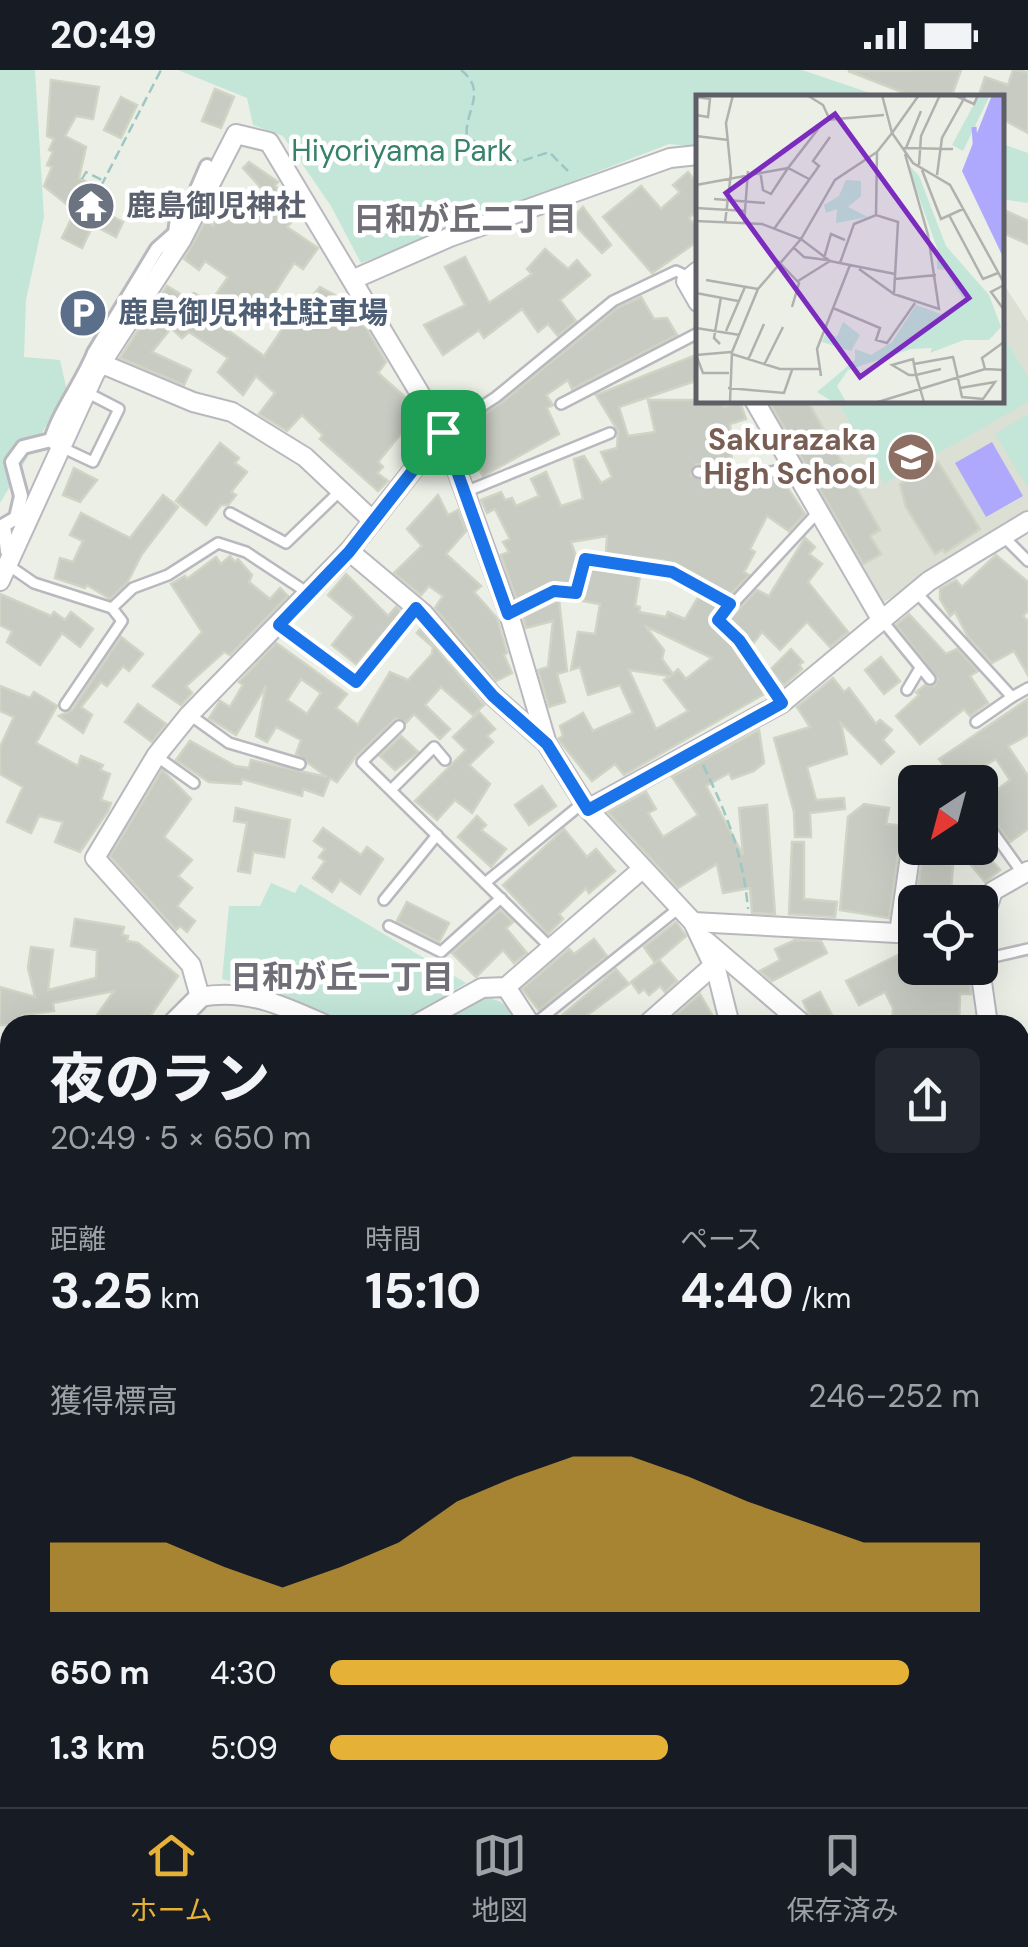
<!DOCTYPE html>
<html lang="ja">
<meta charset="utf-8">
<style>
body{margin:0;font-family:"DM Sans","Noto Sans JP",sans-serif;background:#242831;color:#f1f3f6;height:100vh;display:flex;flex-direction:column;font-size:38px;white-space:nowrap}
*{box-sizing:border-box;margin:0}
p{font-size:32px;color:#9ea1a6}
.icon{flex:none;width:55px;height:55px;fill:none;stroke:currentColor;stroke-width:2;stroke-linecap:round;stroke-linejoin:round}
.map{position:relative;flex:1;overflow:hidden}
.drawer{position:absolute;left:0px;top:945px;width:1030px;height:792px;display:flex;flex-direction:column;background:#171b24;border-radius:30px 30px 0 0;box-shadow:0 10px 40px #0002}
.drawer>*{flex:none}
.needle{width:65px;rotate:216deg}
.controls{position:absolute;left:898px;top:695px;display:grid;gap:20px}
.controls a{display:grid;place-items:center;width:100px;height:100px;border-radius:15px;background:#171b24;box-shadow:0 10px 40px #0002;font-size:50px}
.pin{position:absolute;display:grid;place-items:center;width:85px;height:85px;color:#fff;margin:-42px;border-radius:20px;box-shadow:0 5px 15px #0006}
.round{display:grid;place-items:center;flex:none;width:105px;height:105px;border-radius:15px;background:#242831}
.summary{display:flex;align-items:center;justify-content:space-between;height:170px;padding:0 50px}
h1{font-size:55px;font-weight:800;line-height:75px}
.metrics{display:grid;grid-template-columns:repeat(3,1fr);gap:15px;height:170px;padding:10px 50px}
.metrics div{display:grid;align-content:center}
.metrics b{font-size:50px;font-weight:800}
.metrics small{font-size:28px;font-weight:400}
.metrics p{font-size:28px}
.chart{height:280px;padding:20px 50px}
.chart p{display:flex;justify-content:space-between}
.chart svg{width:100%;height:180px;margin-top:10px;fill:#e5b137;opacity:.7}
ul{padding:0 50px;list-style:none;font-size:32px}
li{display:grid;grid-template-columns:160px 120px 1fr;align-items:center;height:75px}
li i{height:25px;border-radius:12px;background:#e5b137}
.status{display:flex;justify-content:space-between;align-items:center;height:70px;padding:0 50px;background:#171b24;direction:ltr}
.status svg{height:28px;fill:currentColor}
.tabs{display:flex;justify-content:space-around;align-items:center;height:140px;border-top:2px solid #363941;background:#171b24;font-size:28px;color:#9ea1a6}
.tabs a{display:grid;justify-items:center;gap:5px}
.tabs .current{color:#e5b137}
.map>svg:first-child{display:block}
.education{fill:#dbdfd4}
.green{fill:#c3e6d9}
.water{fill:#aea9fd}
.building{fill:#c8cbc2;stroke:#cfd4c4;stroke-width:2.5;fill-rule:evenodd}
.lines{fill:none;stroke-linecap:round;stroke-linejoin:round}
.service-casing{stroke:#bab8bf;stroke-width:14}
.pedestrian-casing{stroke:#bab8bf;stroke-width:18}
.minor-casing{stroke:#bab8bf;stroke-width:22}
.tertiary-casing{stroke:#bab8bf;stroke-width:25}
.path{stroke:#9dc7c3;stroke-width:2.5;stroke-dasharray:10 5;stroke-linecap:butt}
.service{stroke:#fff;stroke-width:9}
.pedestrian{stroke:#fff;stroke-width:12}
.minor{stroke:#fff;stroke-width:18}
.tertiary{stroke:#fff;stroke-width:20}
.route-casing{stroke:#fff;stroke-width:20}
.route{stroke:#1a73e8;stroke-width:12}
.labels{text-anchor:middle;stroke-width:9;stroke-linejoin:round;paint-order:stroke}
.park-label{font-size:30px;fill:#37836a;stroke:#fff}
.worship-label{font-size:30px;font-weight:bold;fill:#5b616d;stroke:#fff;text-anchor:start}
.service-label{font-size:30px;font-weight:bold;fill:#4e5e75;stroke:#fff;text-anchor:start}
.education-label{font-size:30px;font-weight:bold;fill:#785e54;stroke:#fff;text-anchor:end}
.neighbourhood-label{font-size:32px;font-weight:bold;fill:#706f78;stroke:#fff}
.inset-river{fill:none;stroke:#aea9fd;stroke-width:5}
.inset-road{fill:none;stroke:#b0b1af;stroke-width:2.5}
.view{fill:#7b2cbf;fill-opacity:0.15;stroke:#7b2cbf;stroke-width:5}
.inset-edge{fill:none;stroke:#5f5e66;stroke-width:5}
</style>
<div class="status"><b>20:49</b><svg viewBox="0 0 49 12"><path d="M0 12V9h3v3zM5 12V6h3v6zM10 12V3h3v9zM15 12V0h3v12zM26 1h20v11H26zM47 4h2v5h-2z"/></svg></div>
<div class="map">
<svg width="1028" height="1737" viewBox="0 0 1028 1737">
<rect width="100%" height="100%" fill="#ecefe6"/>
<!-- education -->
<g class="education">
<polygon points="1001,210 1028,252 1028,443 879,535 761,330 1000,330"/>
<polygon points="1028,1186 1028,1431 1020,1425 1020,1194"/>
</g>
<!-- green -->
<g class="green">
<polygon points="0,0 35,0 44,147 26,230 24,287 60,290 67,321 0,433"/>
<polygon points="178,0 802,0 882,27 698,28 698,77 669,74 361,193 331,136 283,66 253,55 247,28"/>
<polygon points="1000,73 1028,83 1028,133 1001,129"/>
<polygon points="1001,262 1028,307 1028,332 884,414 837,330 1000,330"/>
<polygon points="1028,344 1028,418 995,364"/>
<path d="M271 813 295 823 300 814 466 913C444 925 416 949 392 955 352 965 266 920 222 909L229 836H260Z"/>
<path d="M479 928C499 927 511 935 517 955H431Z"/>
</g>
<!-- water -->
<polygon class="water" points="992,372 1023,426 986,447 955,393"/>
<!-- building -->
<g class="building">
<polygon points="961,0 951,28 917,28 848,1"/>
<polygon points="1013,0 1028,2 1028,63 1000,48 1000,28 978,28 985,7 1008,15"/>
<polygon points="51,10 99,17 93,49 76,46 65,66 86,77 79,108 106,122 104,127 114,133 108,144 123,152 116,167 93,155 82,178 62,168 75,141 44,116 52,97 47,95 53,82 49,80 54,69 47,66"/>
<polygon points="215,19 234,27 221,58 202,51"/>
<polygon points="121,27 137,35 121,68 104,60"/>
<path d="M249 92 278 112 275 115 298 145 287 157 318 178 303 199 294 193 272 227 297 243 320 217 344 230 339 232 367 259 386 292 378 303 411 332 428 361 418 374 404 360 378 392 383 397 377 403 388 411 378 421 320 369 323 365 302 345 287 361 259 344 275 323 256 306 243 325 218 302 228 288 189 262 182 268 171 258 152 282 191 300 184 315 120 288 167 216 187 228 194 223 210 233 228 207 205 191 199 200 184 189 206 150 213 156 225 132 258 146 271 129 243 98ZM237 233 283 258 264 286 222 256Z"/>
<polygon points="688,102 698,114 698,140 689,148 698,158 698,171 652,203 603,147 641,116 661,139 680,122 673,115"/>
<polygon points="583,137 611,175 602,183 570,150"/>
<polygon points="1000,138 1028,151 1028,174 1000,162"/>
<polygon points="545,179 568,199 577,190 590,205 560,230 576,251 558,266 548,254 538,262 522,239 484,268 479,260 443,285 424,255 465,235 445,197 465,187 489,233 532,204 527,199"/>
<polygon points="641,227 654,249 667,248 677,265 572,319 568,310 546,325 553,335 547,338 559,364 483,406 471,386 466,389 456,363 501,333 617,238"/>
<polygon points="698,284 698,310 619,337 628,366 655,362 648,330 722,330 724,337 740,332 746,349 730,354 732,397 696,394 691,406 749,415 781,408 805,444 789,461 767,446 750,479 755,482 744,502 749,505 731,524 663,490 606,484 607,466 571,472 577,489 570,514 551,513 517,531 501,485 509,482 503,472 510,469 495,439 487,443 481,430 501,422 505,430 512,428 516,436 539,426 531,409 546,402 561,436 583,429 574,389 584,386 601,413 612,407 601,382 617,378 618,361 596,325"/>
<polygon points="768,330 807,330 880,460 870,466 881,484 863,494"/>
<polygon points="220,373 239,388 235,393 247,402 231,422 236,425 228,435 221,435 206,455 176,431"/>
<polygon points="938,392 980,459 945,483 943,479 935,484 906,437 900,414"/>
<polygon points="74,398 97,410 80,432 63,425"/>
<polygon points="163,425 178,437 142,484 127,513 110,529 87,515 85,518 55,508 60,488 73,492 83,471 70,465 81,443 130,468"/>
<polygon points="438,425 448,445 458,440 466,461 446,484 481,516 474,522 497,548 507,583 504,585 512,603 496,611 435,538 443,526 429,516 421,525 394,503 422,476 407,459"/>
<polygon points="805,468 815,477 809,484 822,494 808,512 848,562 830,577 807,552 780,580 762,562 752,575 729,550 757,520 769,526"/>
<polygon points="996,485 1028,512 1028,541 1023,546 1028,551 1028,605 1014,581 992,593 968,567 955,542 950,546 940,529 940,519 956,510 962,517"/>
<polygon points="230,486 235,492 238,489 252,505 249,512 270,529 280,518 288,526 230,585 224,582 186,616 192,623 181,635 153,616 202,562 171,514 185,506 187,509 216,487 221,494"/>
<path d="M591 498 640 506 635 536 640 537 639 542 666 547 668 542 685 549 699 526 719 537 711 553 733 575 766 623 624 705 615 694 592 711 558 669 563 666 560 656 583 643 593 661 633 643 620 615 588 625 580 597 571 600 578 562 595 564 600 534 583 531ZM645 556 660 563 712 588 686 609 678 599 673 604 662 589 664 580ZM629 600 670 606 664 610 688 641 656 659Z"/>
<polygon points="346,504 388,546 396,537 402,542 356,594 332,575 354,547 328,525"/>
<polygon points="0,524 51,546 54,542 65,550 71,542 93,559 80,577 62,563 40,595 7,572 12,561 0,555"/>
<polygon points="559,530 567,601 557,604 565,632 549,637 538,600 548,597 553,551 526,558 523,546"/>
<polygon points="909,544 946,584 957,579 978,601 970,606 988,633 970,646 964,639 920,674 896,646 919,625 916,622 925,615 934,616 938,609 896,555"/>
<path d="M420 559 484 635 473 645 441 617 425 635 450 659 440 669 414 644 406 653 396 648 356 686 337 712 330 708 323 726 303 719 302 726 242 709 241 714 209 712 176 690 190 671 235 696 249 698 251 690 327 707 296 684 301 670 276 657 267 672 256 666 266 616 236 665 209 648 220 631 230 637 243 615 239 612 276 573 347 624 336 638 358 655 390 602 408 610 432 584 433 577 417 563ZM301 609 321 623 307 644 287 630Z"/>
<polygon points="121,567 143,584 129,601 123,596 107,616 101,612 81,637 92,645 83,663 59,646 72,640"/>
<polygon points="791,579 803,592 799,595 802,599 784,615 770,600"/>
<polygon points="881,587 900,611 884,624 865,600"/>
<polygon points="833,608 844,622 849,618 876,654 880,650 892,660 883,670 894,682 881,694 841,653 847,684 807,697 816,730 844,728 845,739 810,743 811,767 795,767 794,742 774,668 810,657 797,637"/>
<polygon points="0,616 30,628 34,622 57,636 36,673 78,696 81,686 103,695 100,700 110,704 101,730 111,733 108,741 80,782 55,772 63,752 39,746 31,763 7,752 23,717 0,704 0,677 14,647 0,641"/>
<polygon points="1028,629 1028,665 1008,676 1028,706 1028,759 1010,772 980,733 1010,710 996,689 956,712 939,689"/>
<polygon points="138,634 166,654 152,672 125,652"/>
<polygon points="479,642 495,659 487,666 493,672 469,695 490,714 472,743 455,730 437,750 415,731 466,680 453,667"/>
<polygon points="759,660 764,693 754,701 732,709 729,703 706,716 743,785 739,738 767,735 775,844 752,843 750,818 723,823 717,794 678,818 608,742 646,722 656,739 648,743 663,767 698,745 672,707"/>
<polygon points="401,666 418,682 395,700 380,686"/>
<polygon points="162,700 191,729 164,767 192,790 178,806 192,818 177,836 195,851 187,862 180,856 176,860 110,786"/>
<polygon points="542,716 556,736 529,755 515,735"/>
<polygon points="864,734 889,738 886,754 908,756 900,770 889,848 840,840 848,747"/>
<polygon points="236,738 290,750 284,787 253,782 250,803 238,801 247,753 234,751"/>
<polygon points="477,746 486,755 481,760 506,779 491,797 458,767"/>
<polygon points="323,758 361,785 367,777 383,789 360,824 340,810 332,822 313,808 325,791 319,787 325,779 314,771"/>
<polygon points="564,759 587,787 596,779 615,801 589,823 586,818 559,844 563,849 548,864 503,815"/>
<polygon points="792,772 804,772 804,829 837,832 835,847 789,844"/>
<polygon points="957,778 981,778 1000,800 985,812"/>
<polygon points="922,791 953,795 950,832 916,832"/>
<polygon points="407,832 449,853 439,872 397,851"/>
<polygon points="500,840 513,852 506,858 527,883 514,893 503,880 476,907 452,883"/>
<polygon points="75,849 124,857 122,865 128,866 127,871 138,873 178,906 144,955 90,955 114,921 53,933 54,941 23,945 21,955 0,955 0,917 35,927 28,898 31,877 53,880 48,920 96,908 97,880 71,876"/>
<polygon points="676,852 686,866 655,893 644,877"/>
<polygon points="594,869 607,886 539,940 522,919 569,879 574,884"/>
<polygon points="795,870 821,871 827,883 772,911 760,901 780,890 775,879"/>
<polygon points="908,880 916,900 968,898 971,924 960,924 959,955 892,955 893,938 885,922 859,935 846,911"/>
<polygon points="659,890 677,911 665,922 660,916 649,925 644,919 639,923 631,912"/>
<polygon points="616,899 629,914 586,946 593,955 551,955"/>
<polygon points="820,922 837,955 816,955 808,942 803,931"/>
<polygon points="700,924 712,945 707,948 711,955 665,955"/>
</g>
<g class="lines">
<!-- service casing -->
<g class="service-casing">
<g id="service">
<polyline points="561,334 698,263"/>
<polyline points="444,361 496,327 613,231 676,201 689,207"/>
<polyline points="61,377 93,392 119,339 86,322"/>
<polyline points="698,402 749,407 793,397"/>
<polyline points="465,422 610,363"/>
<polyline points="230,443 286,473 340,421"/>
<polyline points="1003,466 1028,491"/>
<polyline points="8,495 34,513 112,538 133,518 168,505 218,473 246,482 308,523"/>
<polyline points="916,522 1012,627 1028,618"/>
<polyline points="509,544 554,521 576,523 585,489 672,502 730,533"/>
<polyline points="881,549 930,609"/>
<polyline points="279,555 356,612 416,538"/>
<polyline points="907,620 920,598"/>
<polyline points="782,632 739,570 718,550 818,442"/>
<polyline points="65,635 122,551 112,538"/>
<polyline points="190,645 229,673 300,694"/>
<polyline points="976,652 1012,627"/>
<polyline points="399,656 362,692 549,876"/>
<polyline points="156,686 194,713"/>
<polyline points="392,719 434,677 445,690"/>
<polyline points="980,744 1023,804"/>
<polyline points="485,813 584,732"/>
<polyline points="384,830 437,765"/>
<polyline points="389,856 441,882 501,828"/>
<polyline points="980,890 1028,879"/>
<polyline points="533,955 679,838"/>
<polyline points="1020,1186 1028,1178"/>
<polyline points="1020,1303 1028,1309"/>
<polyline points="408,1737 433,1728"/>
<polyline points="530,1737 530,1728"/>
</g>
</g>
<!-- pedestrian casing -->
<g class="pedestrian-casing">
<g id="pedestrian">
<polyline points="100,293 94,283 157,179 175,163 177,148 187,142 207,96"/>
<path d="M54 373 51 370C60 340 82 313 94 283"/>
<polyline points="25,457 16,448 21,426 12,392 23,377 51,370"/>
<polyline points="7,481 4,455 16,448"/>
</g>
</g>
<!-- minor casing -->
<g class="minor-casing">
<g id="minor">
<polyline points="698,201 686,211 698,232"/>
<polyline points="354,209 450,167 670,88 698,85"/>
<polyline points="100,293 193,332 232,342 305,387 373,451"/>
<polyline points="754,330 881,549"/>
<polyline points="349,481 424,544 493,626 543,670"/>
<polyline points="0,511 95,303 182,169 236,64 269,72 443,362 509,544 547,674 588,739 693,852 717,903 730,955"/>
<polyline points="588,739 782,633 929,511 1028,451"/>
<polyline points="693,852 915,864"/>
<polyline points="980,859 993,821 1028,801"/>
<polyline points="899,863 912,772"/>
<polyline points="706,871 804,955"/>
<polyline points="980,898 988,955"/>
<polyline points="506,917 531,955"/>
<path d="M326 955C284 936 247 918 200 927L191 895 95 788 156 686 189 645 349 481 443 362"/>
<polyline points="415,955 482,918 506,917 641,800"/>
<polyline points="646,955 714,895"/>
<polyline points="1020,1086 1028,1084"/>
<polyline points="0,1311 10,1311"/>
<polyline points="1020,1439 1028,1445"/>
<polyline points="1020,1506 1028,1497"/>
<polyline points="1020,1564 1028,1571"/>
<polyline points="1020,1667 1028,1674"/>
<polyline points="716,1728 731,1737"/>
<polyline points="197,1737 255,1728"/>
<polyline points="823,1737 831,1728"/>
<polyline points="1014,1737 1028,1720"/>
</g>
</g>
<!-- tertiary casing -->
<g class="tertiary-casing">
<g id="tertiary">
<polyline points="172,955 200,927"/>
<polyline points="0,1177 10,1168"/>
<polyline points="0,1702 10,1709"/>
<polyline points="38,1728 55,1737"/>
</g>
</g>
<!-- path -->
<g class="path">
<path d="M461 0C489 22 463 42 467 68L519 92 549 82 568 101"/>
<polyline points="82,109 86,102 102,110"/>
<polyline points="101,116 161,0"/>
<path d="M703 695C727 744 743 784 748 839"/>
</g>
<!-- service -->
<use href="#service" class="service"/>
<!-- pedestrian -->
<use href="#pedestrian" class="pedestrian"/>
<!-- minor -->
<use href="#minor" class="minor"/>
<!-- tertiary -->
<use href="#tertiary" class="tertiary"/>
</g>
<g class="lines">
<!-- route casing -->
<g class="route-casing">
<polygon id="route" points="443,362 508,544 554,521 576,523 585,489 672,502 730,534 718,550 739,570 782,633 588,740 547,674 493,626 416,538 356,612 279,555 349,482"/>
</g>
<!-- route -->
<use href="#route" class="route"/>
</g>
<!-- icons -->
<defs>
<g id="temple-disc" transform="scale(2.5)"><circle r="9.5" fill="#6b7280" stroke="#fff"/><path d="M0-6L5-2H3V0L6.5 2.5H4V6H1.5V3h-3V6H-4V2.5H-6.5L-3 0V-2H-5Z" fill="#fff"/></g>
<g id="parking-disc" transform="scale(2.5)"><circle r="9.5" fill="#5c6f8a" stroke="#fff"/><path d="M-3.5-5.5H1a3.5 3.5 0 0 1 0 7H-1V5.5H-3.5ZM-1-3.4V-.6H.8a1.4 1.4 0 0 0 0-2.8Z" fill="#fff"/></g>
<g id="school-disc" transform="scale(2.5)"><circle r="9.5" fill="#8d6e63" stroke="#fff"/><path d="M0-5L7-2L0 1L-7-2ZM-4 1L0 2.5L4 1V4Q0 6-4 4Z" fill="#fff"/></g>
</defs>
<g fill-rule="evenodd">
<use href="#temple-disc" x="91" y="136"/>
<use href="#parking-disc" x="83" y="243"/>
<use href="#school-disc" x="911" y="387"/>
</g>
<g class="labels">
<!-- park labels -->
<g class="park-label">
<text x="402" y="91">Hiyoriyama Park</text>
</g>
<!-- worship labels -->
<g class="worship-label">
<text x="126" y="146">鹿島御児神社</text>
</g>
<!-- service labels -->
<g class="service-label">
<text x="118" y="253">鹿島御児神社駐車場</text>
</g>
<!-- education labels -->
<g class="education-label">
<text x="876" y="380">Sakurazaka<tspan x="876" dy="34">High School</tspan></text>
</g>
<!-- neighbourhood labels -->
<g class="neighbourhood-label">
<text x="465" y="160">日和が丘二丁目</text>
<text x="342" y="918">日和が丘一丁目</text>
</g>
</g>
<!-- overview -->
<g transform="translate(696 25)">
<rect width="308" height="308" fill="#ecefe6"/>
<path d="M283 0H294L267 56 256 50ZM211 68 223 81 250 151 293 200 305 232 293 245H268L234 258 236 253 215 254 152 275 141 291 150 307H137L121 297 159 265V254L175 260 196 247 220 210 245 219 269 206 249 175 241 174V153ZM150 85 165 86V101L152 112 172 122 140 128 141 114 130 118 128 110 143 101ZM147 227 164 240 155 256 126 247 130 237 141 242Z" fill="#c3e6d9"/>
<path d="M296 0H307V162L266 76Z" fill="#aea9fd"/>
<path class="inset-river" d="M278 32 281 74 308 147"/>
<path class="inset-road" d="M111 0 127 10 133 23M223 0 196 38 217 68 254 90 308 188M258 0 278 9 282 0M0 2 14 4 12 22 0 20M0 41 32 45M207 53 257 54M210 53 225 16M223 70 225 41 244 0M64 75 67 95 75 99 92 73 113 84M226 75 245 124 267 114M241 80 246 43 270 0M0 90 92 73 129 25 188 20M18 104 69 108M0 113 50 116M180 120 181 57 196 38 186 0M253 120 287 184 302 178M0 126 66 129 105 144 134 166 199 179M29 128 35 78 30 28 37 0M48 129 52 76M78 134 123 71 117 66 134 42M97 152 108 162 131 165M128 163 135 139 149 145M82 166 103 188 96 212M144 168 158 129 180 120 202 127 198 199M163 174 198 199 243 214 232 140 209 59M199 184 240 180M10 185 62 194M102 186 134 166M308 190 295 197 308 215M0 198 42 206M137 213 184 233 180 245 191 248 219 208M0 233 44 240M30 236 49 192M24 249 18 243 25 202M36 259 84 274H124M0 260 7 278H33M0 260 35 257M52 265 68 229M218 269 257 262 261 279 266 302 287 304 299 287 264 293M68 270 87 232M289 274 286 263 308 247M125 281 121 254 154 170M32 293 88 298 96 275M34 307 36 257 62 194 105 144 139 85 181 57M182 307 289 274 308 275M228 307 220 280 217 264 196 270 213 280H220L245 274"/>
<path class="view" d="M139 19 273 203 164 282 30 98Z"/>
<rect width="308" height="308" class="inset-edge"/>
</g>
</svg>
<div class="controls">
<a><svg class="needle" viewBox="-14 -14 28 28"><path d="M0-13l5 13h-10z" fill="#e53935"/><path d="M0 13l5-13h-10z" fill="#9ea1a6"/></svg></a>
<a><svg class="icon" aria-label="locate" viewBox="0 0 24 24"><circle cx="12" cy="12" r="6"/><path d="M12 2v4M12 18v4M2 12h4M18 12h4"/></svg></a>
</div>
<div class="pin" style="left:443px;top:362px;background:#1e9e55"><svg class="icon" aria-label="arrive" viewBox="0 0 24 24"><path d="M6 21V4h12l-3 4 3 4H6"/></svg></div>
<section class="drawer">
<div class="summary"><div><h1>夜のラン</h1><p>20:49 · 5 × 650 m</p></div><a class="round"><svg class="icon" aria-label="share" viewBox="0 0 24 24"><path d="M12 15V3M7 8l5-5 5 5M5 13v7h14v-7"/></svg></a></div>
<div class="metrics">
<div><p>距離</p><b>3.25<small> km</small></b></div>
<div><p>時間</p><b>15:10</b></div>
<div><p>ペース</p><b>4:40<small> /km</small></b></div>
</div>
<div class="chart"><p><span>獲得標高</span>246–252 m</p>
<svg viewBox="0 0 160 44" preserveAspectRatio="none"><path d="M0 44V27L10 27L20 27L30 33L40 38L50 33L60 27L70 17L80 11L90 6L100 6L110 11L120 17L130 22L140 27L150 27L160 27V44z"/></svg>
</div>
<ul>
<li><b>650 m</b>4:30<i style="width:89%"></i></li>
<li><b>1.3 km</b>5:09<i style="width:52%"></i></li>
</ul>
</section>
</div>
<nav class="tabs">
<a class="current"><svg class="icon" aria-label="home" viewBox="0 0 24 24"><path d="M3 11l9-7 9 7M6 9v11h12V9"/></svg>ホーム</a>
<a><svg class="icon" aria-label="map" viewBox="0 0 24 24"><path d="M3 6l6-2 6 2 6-2v14l-6 2-6-2-6 2zM9 4v14M15 6v14"/></svg>地図</a>
<a><svg class="icon" aria-label="saved" viewBox="0 0 24 24"><path d="M7 4h10v16l-5-4-5 4z"/></svg>保存済み</a>
</nav>
